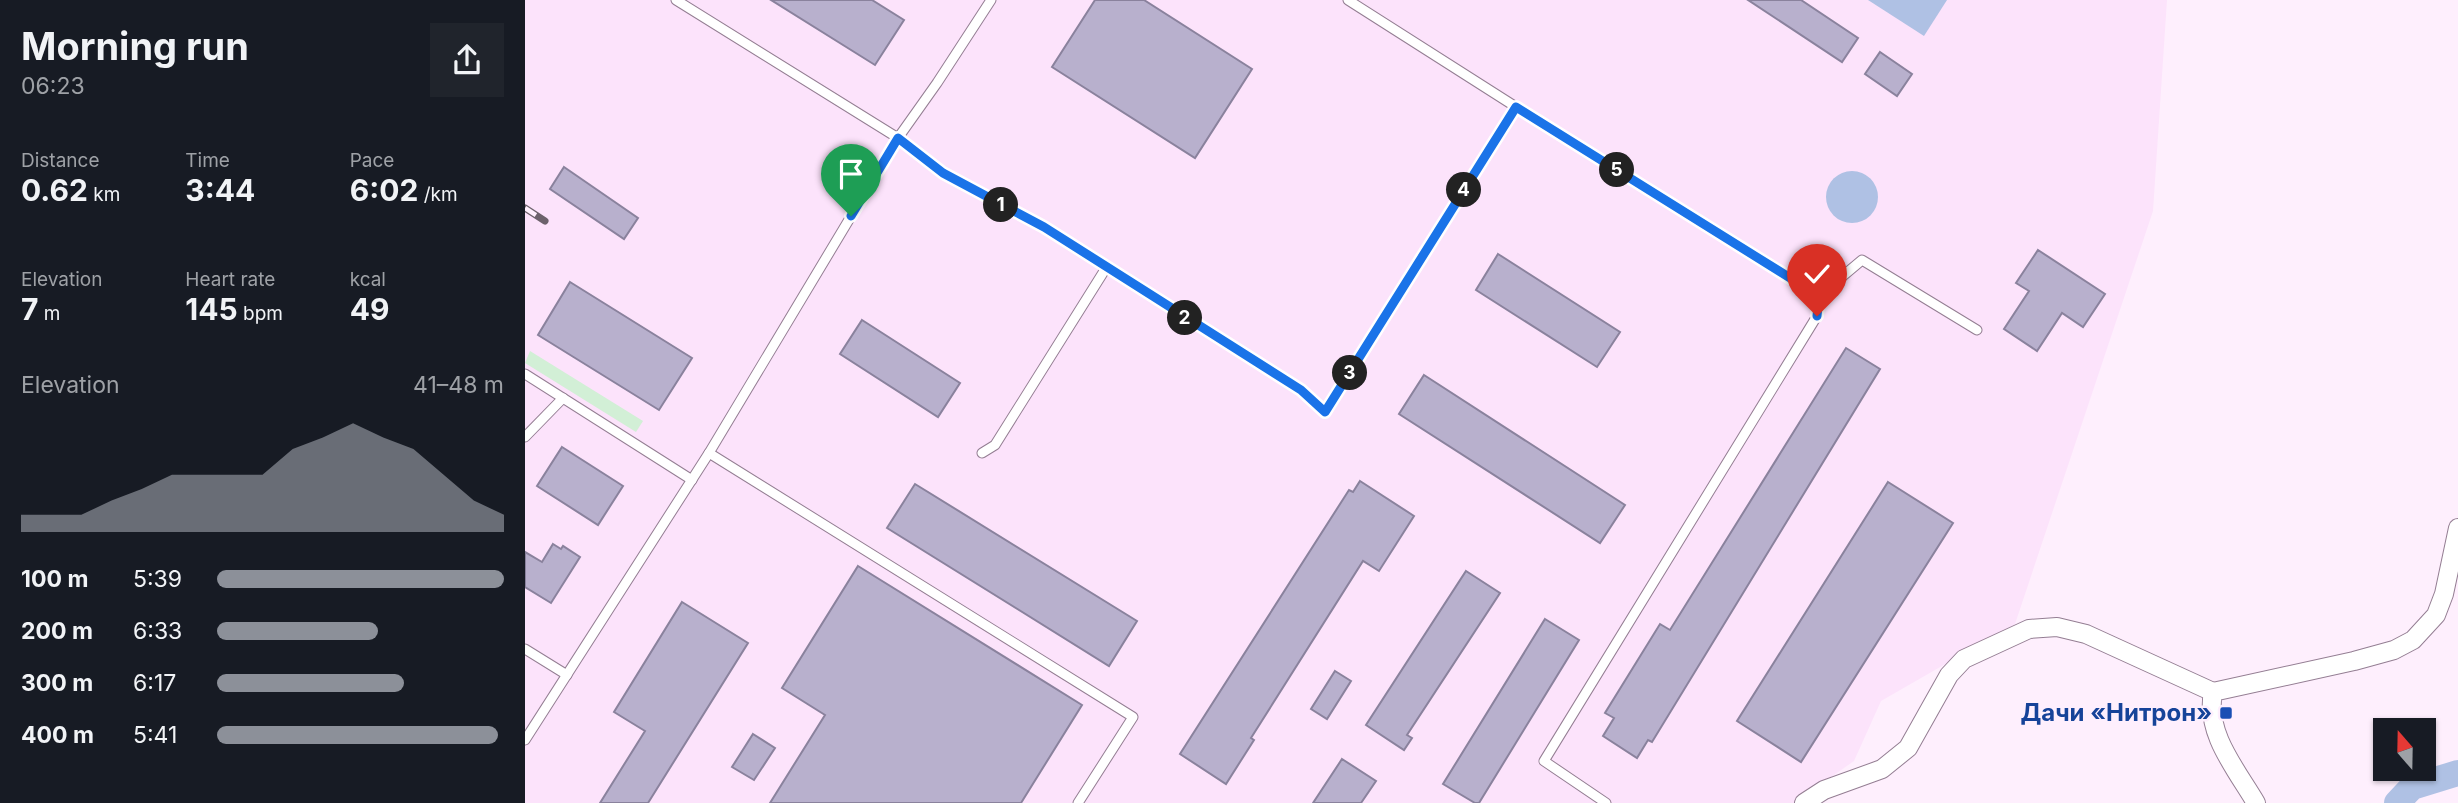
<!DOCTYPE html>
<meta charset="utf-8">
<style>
body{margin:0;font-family:Inter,sans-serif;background:#20242c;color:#f1f3f6;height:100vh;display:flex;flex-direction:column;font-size:26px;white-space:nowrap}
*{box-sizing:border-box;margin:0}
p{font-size:23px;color:#9ea1a6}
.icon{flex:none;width:38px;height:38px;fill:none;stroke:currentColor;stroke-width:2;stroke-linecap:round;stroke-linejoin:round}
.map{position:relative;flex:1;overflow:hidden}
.sheet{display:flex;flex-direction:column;background:#171b24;width:525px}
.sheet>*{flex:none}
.needle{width:46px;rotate:340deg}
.buttons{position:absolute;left:1848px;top:718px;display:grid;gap:14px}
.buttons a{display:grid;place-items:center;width:63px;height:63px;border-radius:0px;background:#171b24;box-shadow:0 2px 5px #0004;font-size:35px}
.pin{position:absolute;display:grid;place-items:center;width:60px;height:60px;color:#fff;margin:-72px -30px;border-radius:50% 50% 50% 0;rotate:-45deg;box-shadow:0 0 7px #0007}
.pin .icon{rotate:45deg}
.km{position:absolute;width:35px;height:35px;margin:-18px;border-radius:50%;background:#222;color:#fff;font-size:19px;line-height:35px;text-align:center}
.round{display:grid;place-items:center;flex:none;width:74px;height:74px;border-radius:0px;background:#20242c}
.summary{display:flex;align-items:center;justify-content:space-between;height:119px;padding:0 21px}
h1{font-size:38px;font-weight:700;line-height:52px}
.metrics{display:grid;grid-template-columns:repeat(3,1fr);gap:10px;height:119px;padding:7px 21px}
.metrics div{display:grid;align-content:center}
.metrics b{font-size:30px;font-weight:700}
.metrics small{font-size:19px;font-weight:400}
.metrics p{font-size:19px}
.chart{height:196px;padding:14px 21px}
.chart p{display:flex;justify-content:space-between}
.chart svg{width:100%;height:126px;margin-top:7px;fill:#8c9099;opacity:.7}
ul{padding:0 21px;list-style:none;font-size:23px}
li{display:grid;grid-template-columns:112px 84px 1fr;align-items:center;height:52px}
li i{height:18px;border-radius:9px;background:#8c9099}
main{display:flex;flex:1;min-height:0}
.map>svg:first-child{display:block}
.built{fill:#fce3fb}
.green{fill:#d2efd6}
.water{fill:#afc1e4}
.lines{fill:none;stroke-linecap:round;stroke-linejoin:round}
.river{stroke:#afc1e4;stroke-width:26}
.building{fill:#b8b0cd;stroke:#8a829d;stroke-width:2}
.lane-casing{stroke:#947e93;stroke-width:11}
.street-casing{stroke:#947e93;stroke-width:20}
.lane{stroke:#fff;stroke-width:9}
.street{stroke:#fff;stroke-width:18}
.rail-casing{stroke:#6c616b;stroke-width:7}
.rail{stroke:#feeffd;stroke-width:4.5;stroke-dasharray:13;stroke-linecap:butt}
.route-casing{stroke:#fff;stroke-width:14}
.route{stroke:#1a73e8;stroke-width:9}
.transit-dot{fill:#1a4fb4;stroke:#feeffd;stroke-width:2.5}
.labels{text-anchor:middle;stroke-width:5;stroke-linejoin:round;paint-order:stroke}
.transit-label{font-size:24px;font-weight:bold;fill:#164399;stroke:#feeffd;text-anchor:end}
</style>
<main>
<section class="sheet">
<div class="summary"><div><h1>Morning run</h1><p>06:23</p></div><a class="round"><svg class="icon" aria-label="share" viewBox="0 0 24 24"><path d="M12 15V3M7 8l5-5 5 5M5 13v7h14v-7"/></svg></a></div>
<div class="metrics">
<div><p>Distance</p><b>0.62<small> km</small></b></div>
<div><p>Time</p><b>3:44</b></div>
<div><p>Pace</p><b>6:02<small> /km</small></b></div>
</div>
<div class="metrics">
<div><p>Elevation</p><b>7<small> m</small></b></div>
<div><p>Heart rate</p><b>145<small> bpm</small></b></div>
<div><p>kcal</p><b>49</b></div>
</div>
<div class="chart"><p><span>Elevation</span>41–48 m</p>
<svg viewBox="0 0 160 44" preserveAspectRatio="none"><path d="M0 44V38L10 38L20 38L30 33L40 29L50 24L60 24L70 24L80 24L90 15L100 11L110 6L120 11L130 15L140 24L150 33L160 38V44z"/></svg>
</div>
<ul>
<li><b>100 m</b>5:39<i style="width:100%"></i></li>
<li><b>200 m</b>6:33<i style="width:56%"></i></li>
<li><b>300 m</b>6:17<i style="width:65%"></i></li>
<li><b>400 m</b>5:41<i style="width:98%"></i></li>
</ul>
</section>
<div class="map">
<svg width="1933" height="803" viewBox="0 0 1933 803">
<rect width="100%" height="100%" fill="#feeffd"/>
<!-- built -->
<polygon class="built" points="0,0 1642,0 1628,211 1490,624 1356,701 1329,761 1269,803 0,803"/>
<!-- green -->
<polygon class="green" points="5,351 118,421 111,432 0,363"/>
<!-- water -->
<g class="water">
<polygon points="1343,0 1422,0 1399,36"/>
<circle cx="1327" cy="197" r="26"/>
</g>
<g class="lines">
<!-- river -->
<polyline class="river" points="1872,803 1887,787 1933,773"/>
</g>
<!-- building -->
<g class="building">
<polygon points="246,0 347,0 379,20 350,65"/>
<polygon points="570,0 619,0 727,69 670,158 527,67"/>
<polygon points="1223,0 1276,0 1333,38 1317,62"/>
<polygon points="1355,52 1387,74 1372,96 1340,74"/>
<polygon points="39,167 113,218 99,239 25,189"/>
<polygon points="1513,250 1580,294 1558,327 1537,313 1512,351 1479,329 1504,291 1491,283"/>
<polygon points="973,254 1095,332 1072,367 951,290"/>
<polygon points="45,282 167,358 134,410 13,335"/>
<polygon points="337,320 435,383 413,417 315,354"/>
<polygon points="1321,348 1355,369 1127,742 1123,740 1112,758 1078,736 1089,718 1080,713 1135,624 1145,630"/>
<polygon points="899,375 1100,505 1075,543 874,414"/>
<polygon points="37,447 98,486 73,525 12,486"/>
<polygon points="835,481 889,516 854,571 838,561 726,738 729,740 701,784 655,754 824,490 828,492"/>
<polygon points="1363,482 1428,523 1276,762 1212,721"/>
<polygon points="390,484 612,621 584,666 362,528"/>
<polygon points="28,544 36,549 38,546 55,557 26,603 0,587 0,552 17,562"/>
<polygon points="333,566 557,705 496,803 245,803 300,715 257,688"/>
<polygon points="941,571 975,593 882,735 887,738 879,750 841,725"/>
<polygon points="157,602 223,643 123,803 75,803 120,731 89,712"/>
<polygon points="1020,619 1054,640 954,803 950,803 918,784"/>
<polygon points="810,671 826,681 802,719 786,709"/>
<polygon points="228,734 250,748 229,780 207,767"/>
<polygon points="817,759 851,781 836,803 788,803"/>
</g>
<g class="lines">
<!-- lane casing -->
<g class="lane-casing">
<g id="lane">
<polyline points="466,0 412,83 373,138 418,172 519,227 776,390 800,412 991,107 823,0"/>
<polyline points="991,107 1294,296 1337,260 1452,330"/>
<polyline points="0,374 167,480"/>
<polyline points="0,437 38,398"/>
<polyline points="184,453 608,717 553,803"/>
<polyline points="457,453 470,445 581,268"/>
<polyline points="0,649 42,675"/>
<polyline points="0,740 184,453 373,138 151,0"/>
<polyline points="1081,803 1019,761 1292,316 1294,296"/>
</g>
</g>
<!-- street casing -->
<g class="street-casing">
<g id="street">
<polyline points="1279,803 1299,790 1357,769 1383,748 1424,675 1439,659 1504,629 1532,627 1561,634 1688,692"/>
<path d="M1731 803C1711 769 1680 733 1688 692L1829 661 1869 650 1888 640 1911 615 1919 594 1933 528"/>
</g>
</g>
<!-- lane -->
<use href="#lane" class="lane"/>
<!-- street -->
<use href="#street" class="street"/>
<!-- rail casing -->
<g class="rail-casing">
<polyline id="rail" points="0,208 20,221"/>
</g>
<!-- rail -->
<use href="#rail" class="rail"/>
</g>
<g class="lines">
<!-- route casing -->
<g class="route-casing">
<polyline id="route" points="326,216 373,138 418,173 519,227 776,390 800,412 991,107 1294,296 1292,316"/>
</g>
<!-- route -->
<use href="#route" class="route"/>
</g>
<!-- markers -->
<rect class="transit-dot" x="1694" y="706" width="14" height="14" rx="3.5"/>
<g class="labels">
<!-- transit labels -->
<g class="transit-label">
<text x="1687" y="721">Дачи «Нитрон»</text>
</g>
</g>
</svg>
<div class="buttons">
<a><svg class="needle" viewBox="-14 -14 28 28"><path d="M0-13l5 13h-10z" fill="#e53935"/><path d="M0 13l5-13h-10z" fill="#9ea1a6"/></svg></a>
</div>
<div class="pin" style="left:326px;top:216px;background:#1e9e55"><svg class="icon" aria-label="arrive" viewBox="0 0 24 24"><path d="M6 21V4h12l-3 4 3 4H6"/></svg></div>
<div class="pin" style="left:1292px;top:316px;background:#d93025"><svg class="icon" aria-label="check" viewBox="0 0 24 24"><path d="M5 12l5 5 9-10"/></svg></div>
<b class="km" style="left:476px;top:205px">1</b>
<b class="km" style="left:660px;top:318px">2</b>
<b class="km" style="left:825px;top:373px">3</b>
<b class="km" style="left:939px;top:190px">4</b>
<b class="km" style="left:1092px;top:170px">5</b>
</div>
</main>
